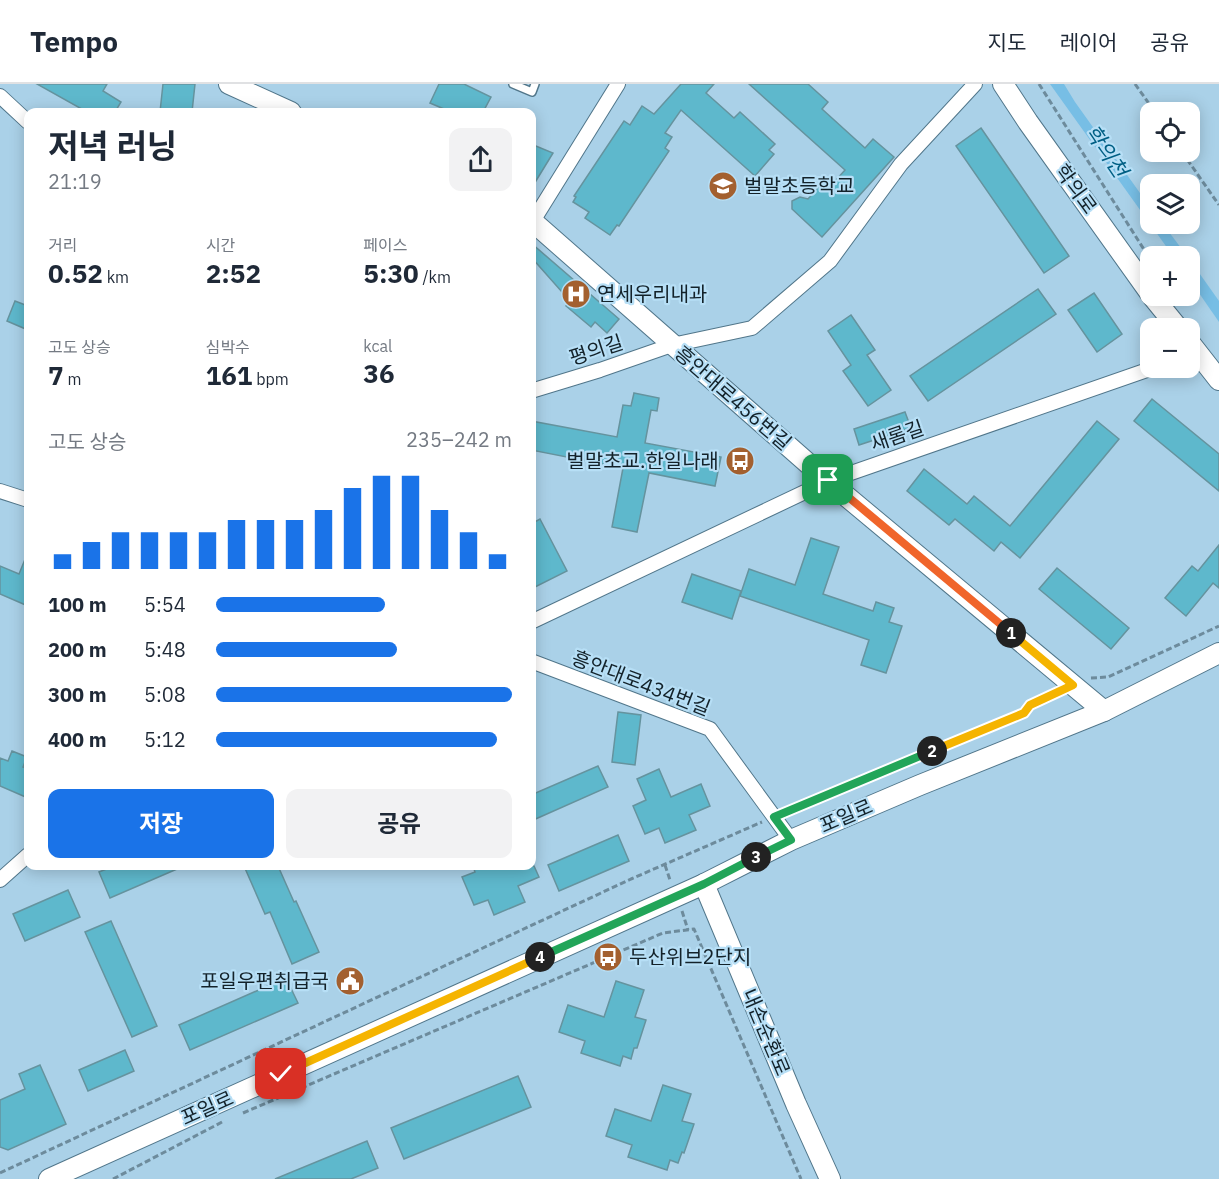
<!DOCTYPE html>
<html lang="ko">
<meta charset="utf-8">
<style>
body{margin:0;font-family:"IBM Plex Sans","Noto Sans KR",sans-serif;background:#f2f2f3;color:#1f2937;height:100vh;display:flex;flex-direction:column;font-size:22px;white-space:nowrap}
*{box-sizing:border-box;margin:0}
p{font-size:20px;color:#747a83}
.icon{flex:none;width:33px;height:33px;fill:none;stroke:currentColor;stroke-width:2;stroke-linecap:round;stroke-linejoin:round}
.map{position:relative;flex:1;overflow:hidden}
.panel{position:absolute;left:24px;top:24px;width:512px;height:762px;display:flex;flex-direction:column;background:#fff;border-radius:12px;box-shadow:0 3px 15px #0003}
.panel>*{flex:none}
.tools{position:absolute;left:1140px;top:18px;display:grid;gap:12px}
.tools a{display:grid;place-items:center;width:60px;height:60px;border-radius:12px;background:#fff;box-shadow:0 3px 15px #0003;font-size:30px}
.pin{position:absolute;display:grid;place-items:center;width:51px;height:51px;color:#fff;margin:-26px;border-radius:12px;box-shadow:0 3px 9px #0006}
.km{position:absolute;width:30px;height:30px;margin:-15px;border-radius:50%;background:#222;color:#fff;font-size:16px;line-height:30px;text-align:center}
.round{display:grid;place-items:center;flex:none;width:63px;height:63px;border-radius:12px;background:#f2f2f3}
.overview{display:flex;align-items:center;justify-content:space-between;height:102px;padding:0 24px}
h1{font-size:33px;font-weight:700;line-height:45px}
.metrics{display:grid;grid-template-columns:repeat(3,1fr);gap:9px;height:102px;padding:6px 24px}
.metrics div{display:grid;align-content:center}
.metrics b{font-size:26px;font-weight:700}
.metrics small{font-size:16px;font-weight:400}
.metrics p{font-size:16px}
.chart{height:168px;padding:12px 24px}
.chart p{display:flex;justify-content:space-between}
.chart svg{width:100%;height:108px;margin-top:6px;stroke:#1a73e8;stroke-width:6}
.button{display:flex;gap:12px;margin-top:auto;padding:12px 24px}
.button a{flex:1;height:69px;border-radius:12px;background:#1a73e8;color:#fff;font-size:24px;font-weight:700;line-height:69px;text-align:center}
.button a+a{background:#f2f2f3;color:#1f2937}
ul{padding:0 24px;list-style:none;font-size:20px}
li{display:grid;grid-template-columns:96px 72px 1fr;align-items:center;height:45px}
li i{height:15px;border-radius:8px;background:#1a73e8}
header{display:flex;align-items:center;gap:36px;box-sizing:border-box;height:84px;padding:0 30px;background:#fff;border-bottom:2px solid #e0e1e3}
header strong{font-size:28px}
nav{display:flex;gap:33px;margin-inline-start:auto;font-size:21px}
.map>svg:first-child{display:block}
.water{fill:#77bee5}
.building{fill:#5eb8cc;stroke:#65939e;stroke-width:1.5}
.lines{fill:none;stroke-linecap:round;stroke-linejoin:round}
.lane-casing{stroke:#51768a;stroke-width:10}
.street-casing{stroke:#51768a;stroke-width:16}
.secondary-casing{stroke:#51768a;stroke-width:22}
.path{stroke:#6d8b9c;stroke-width:3;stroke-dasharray:6 3;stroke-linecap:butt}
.lane{stroke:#fff;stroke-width:7}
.street{stroke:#fff;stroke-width:14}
.secondary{stroke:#fff;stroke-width:20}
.split-1-casing{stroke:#fff;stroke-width:12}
.split-2-casing{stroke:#fff;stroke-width:12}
.split-3-casing{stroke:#fff;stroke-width:12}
.split-4-casing{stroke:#fff;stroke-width:12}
.split-5-casing{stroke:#fff;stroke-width:12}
.split-1{stroke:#f0652b;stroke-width:8}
.split-2{stroke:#f5b400;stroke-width:8}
.split-3{stroke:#22a559;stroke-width:8}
.split-4{stroke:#22a559;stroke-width:8}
.split-5{stroke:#f5b400;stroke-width:8}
.labels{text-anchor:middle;stroke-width:4.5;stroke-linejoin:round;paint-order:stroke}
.poi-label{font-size:20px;fill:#13222a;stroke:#b7dff6;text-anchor:start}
.street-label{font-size:20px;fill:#13222a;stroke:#b7dff6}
.water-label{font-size:21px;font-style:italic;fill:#005f84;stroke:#b7dff6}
</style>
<header>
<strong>Tempo</strong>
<nav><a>지도</a><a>레이어</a><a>공유</a></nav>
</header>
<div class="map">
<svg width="1219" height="1095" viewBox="0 0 1219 1095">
<rect width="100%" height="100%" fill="#aad1e8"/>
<!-- water -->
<g class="water">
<polygon points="1050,0 1064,0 1075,18 1150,123 1150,140 1163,140 1187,172 1173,172"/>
<polygon points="1190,176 1219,217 1219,238 1190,196"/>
</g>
<!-- building -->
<g class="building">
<polygon points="37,0 107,0 103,7 121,18 115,28 87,28"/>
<polygon points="163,0 195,0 192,28 160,28"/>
<polygon points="439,0 464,0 491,13 483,28 451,28 430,19"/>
<polygon points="681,0 714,0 706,9 734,34 740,28 775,60 769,66 774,70 755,92 681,26 665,49 672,53 665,64 669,67 619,142 617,141 610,151 585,134 589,128 573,118 576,113 574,112 624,37 630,41 642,22 654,30"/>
<polygon points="749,0 808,0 828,18 822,25 865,64 873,55 894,73 822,153 792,125 792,117 800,113 808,115 821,100 827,106 845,86"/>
<polygon points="981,44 1069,172 1044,189 956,62"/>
<polygon points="531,60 553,69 531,105"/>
<polygon points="531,159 619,235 607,249 595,238 591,243 566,222 570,217 531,173"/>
<polygon points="1038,205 1056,230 928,317 910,292"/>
<polygon points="1094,209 1122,250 1097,268 1068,226"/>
<polygon points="15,217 28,222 28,246 7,237"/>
<polygon points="851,231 875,266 867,271 891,306 868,322 843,287 851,281 828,247"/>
<polygon points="634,309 659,314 657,327 651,326 645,359 721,373 715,402 649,389 637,448 612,443 623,384 531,366 531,337 617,353 623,321 631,322"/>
<polygon points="1152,315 1219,370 1219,407 1134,337"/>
<polygon points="905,328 911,344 859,361 854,345"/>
<polygon points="1097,337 1119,355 1020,474 1001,458 994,467 955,435 949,441 907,407 924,385 967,420 974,412 1010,442"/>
<polygon points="540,435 567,487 531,505 531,440"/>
<polygon points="811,454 839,463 823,510 873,527 876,518 894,524 889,538 902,542 886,589 861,581 869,556 740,512 749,485 795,501"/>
<polygon points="1219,461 1219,504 1213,499 1186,532 1165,514 1192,482 1198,487"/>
<polygon points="28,468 28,522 0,510 0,482 19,490"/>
<polygon points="1057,484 1129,544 1111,565 1039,505"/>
<polygon points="692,490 741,507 732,535 682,518"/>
<polygon points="618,628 641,631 635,681 612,678"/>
<polygon points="12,667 27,673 23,683 28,685 28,714 0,702 0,674 8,677"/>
<polygon points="598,682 608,703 531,737 531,711"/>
<polygon points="659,685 671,713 701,700 710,722 689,731 696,746 665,759 659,744 645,750 633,722 646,716 637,695"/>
<polygon points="618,751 629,777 559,807 548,781"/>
<polygon points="114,782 184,782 110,814 99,788"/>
<polygon points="244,782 278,782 294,818 296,817 319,868 292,880 270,828 265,830"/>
<polygon points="473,782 534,782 539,793 518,802 525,818 494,831 488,816 474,821 462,793 475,788"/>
<polygon points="68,806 80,833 25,857 13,830"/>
<polygon points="111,837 157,942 132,953 85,848"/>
<polygon points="286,894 298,919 190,966 179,941"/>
<polygon points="616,897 644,906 635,933 646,936 637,964 634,964 631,975 623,972 620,982 581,969 585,957 559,948 568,921 604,933"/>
<polygon points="125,966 134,987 88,1007 79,986"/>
<polygon points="40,981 66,1040 8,1066 0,1063 0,1016 25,1005 19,990"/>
<polygon points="518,992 531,1023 404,1075 391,1044"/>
<polygon points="663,1001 691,1010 682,1037 694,1040 684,1069 682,1068 678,1079 670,1076 667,1086 628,1073 632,1061 606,1052 615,1025 651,1037"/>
<polygon points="367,1057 378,1084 351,1095 275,1095"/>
</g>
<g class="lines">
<!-- lane casing -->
<g class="lane-casing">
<polyline id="lane" points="513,0 532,8 535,0"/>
</g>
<!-- street casing -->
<g class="street-casing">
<g id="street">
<polyline points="0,12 28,38"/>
<polyline points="533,137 618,0"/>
<polyline points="531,307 600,286 672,261 752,244 830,177 901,80 975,0"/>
<polyline points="0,407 28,416"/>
<polyline points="531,538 828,397 1153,284"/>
<polyline points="531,577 710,645 791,756"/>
<polyline points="0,796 28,771"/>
</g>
</g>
<!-- secondary casing -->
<g class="secondary-casing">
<g id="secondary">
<polyline points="229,0 291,28"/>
<polyline points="1003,0 1028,38 1150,209"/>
<polyline points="531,136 828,397 1104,627"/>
<polyline points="1152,212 1178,244"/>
<polyline points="1190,259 1219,296"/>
<polyline points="704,800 796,1020 830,1095"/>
<polyline points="49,1095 704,800 791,756 920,701 1104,627 1219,569"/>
</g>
</g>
<!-- path -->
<g class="path">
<polyline points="1039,0 1150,175"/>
<polyline points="1135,0 1155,28"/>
<polyline points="1182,68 1219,121"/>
<polyline points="1091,594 1108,593 1219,542"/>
<polyline points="788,728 1024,629 1030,621 1057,608"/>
<polyline points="665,781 670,796"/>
<polyline points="682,827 688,846"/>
<polyline points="243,1029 663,849 694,845 801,1095"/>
<polyline points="0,1089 631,795 762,738"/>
<polyline points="113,1095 224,1037"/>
</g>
<!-- lane -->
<use href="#lane" class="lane"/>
<!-- street -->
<use href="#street" class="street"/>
<!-- secondary -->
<use href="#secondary" class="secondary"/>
</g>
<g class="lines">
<!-- split-1 casing -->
<g class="split-1-casing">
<polyline id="split-1" points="828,396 1011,549"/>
</g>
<!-- split-2 casing -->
<g class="split-2-casing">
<polyline id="split-2" points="932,667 1024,629 1030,621 1073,601 1011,549"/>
</g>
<!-- split-3 casing -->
<g class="split-3-casing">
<polyline id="split-3" points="756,773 791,756 774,733 932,667"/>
</g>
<!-- split-4 casing -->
<g class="split-4-casing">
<polyline id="split-4" points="540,873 704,800 756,773"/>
</g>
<!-- split-5 casing -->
<g class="split-5-casing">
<polyline id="split-5" points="281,990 540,873"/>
</g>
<!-- split-1 -->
<use href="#split-1" class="split-1"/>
<!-- split-2 -->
<use href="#split-2" class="split-2"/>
<!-- split-3 -->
<use href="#split-3" class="split-3"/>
<!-- split-4 -->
<use href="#split-4" class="split-4"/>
<!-- split-5 -->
<use href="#split-5" class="split-5"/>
</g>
<!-- icons -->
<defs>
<g id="school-disc" transform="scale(1.5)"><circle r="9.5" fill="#a3602f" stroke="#b7dff6"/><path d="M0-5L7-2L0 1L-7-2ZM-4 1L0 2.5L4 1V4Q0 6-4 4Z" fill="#fff"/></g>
<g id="hospital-disc" transform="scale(1.5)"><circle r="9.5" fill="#a3602f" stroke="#b7dff6"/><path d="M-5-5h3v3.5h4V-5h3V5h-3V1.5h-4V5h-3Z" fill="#fff"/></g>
<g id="bus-disc" transform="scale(1.5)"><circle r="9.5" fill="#a3602f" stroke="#b7dff6"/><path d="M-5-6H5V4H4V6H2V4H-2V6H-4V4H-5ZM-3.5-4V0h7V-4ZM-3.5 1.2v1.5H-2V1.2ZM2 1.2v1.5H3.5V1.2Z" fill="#fff"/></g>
<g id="civic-disc" transform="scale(1.5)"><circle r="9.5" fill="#a3602f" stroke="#b7dff6"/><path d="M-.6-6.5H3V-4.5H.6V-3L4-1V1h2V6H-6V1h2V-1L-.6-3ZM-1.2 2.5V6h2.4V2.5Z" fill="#fff"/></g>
</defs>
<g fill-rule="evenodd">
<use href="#school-disc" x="723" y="102"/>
<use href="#hospital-disc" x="576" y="210"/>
<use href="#bus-disc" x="740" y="377"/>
<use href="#bus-disc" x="608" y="873"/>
<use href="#civic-disc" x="350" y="897"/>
</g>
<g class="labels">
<!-- poi labels -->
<g class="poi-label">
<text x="744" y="109">벌말초등학교</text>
<text x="597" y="217">연세우리내과</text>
<text x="719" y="384" text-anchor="end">벌말초교.한일나래</text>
<text x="629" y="880">두산위브2단지</text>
<text x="329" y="904" text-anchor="end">포일우편취급국</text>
</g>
<!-- street labels -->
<g class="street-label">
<text transform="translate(1076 105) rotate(54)" y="7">학의로</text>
<text transform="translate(596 266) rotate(-18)" y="7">평의길</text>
<text transform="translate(733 314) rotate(41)" y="7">흥안대로456번길</text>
<text transform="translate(897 352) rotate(-19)" y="7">새롬길</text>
<text transform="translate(641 599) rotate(21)" y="7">흥안대로434번길</text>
<text transform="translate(846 732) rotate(-23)" y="7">포일로</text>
<text transform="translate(766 948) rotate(67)" y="7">내손순환로</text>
<text transform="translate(207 1024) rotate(-24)" y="7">포일로</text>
</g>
<!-- water labels -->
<g class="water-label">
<text transform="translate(1106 67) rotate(56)" y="7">학의천</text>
</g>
</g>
</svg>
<div class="tools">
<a><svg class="icon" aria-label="locate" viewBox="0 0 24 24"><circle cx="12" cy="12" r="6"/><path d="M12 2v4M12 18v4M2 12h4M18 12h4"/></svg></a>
<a><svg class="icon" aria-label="layers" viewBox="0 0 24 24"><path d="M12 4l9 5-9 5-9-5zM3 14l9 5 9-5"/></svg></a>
<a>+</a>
<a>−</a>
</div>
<div class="pin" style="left:828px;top:396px;background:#1e9e55"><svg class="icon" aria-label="arrive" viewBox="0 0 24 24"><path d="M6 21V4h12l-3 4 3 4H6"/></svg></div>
<div class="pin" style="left:281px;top:990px;background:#d93025"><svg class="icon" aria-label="check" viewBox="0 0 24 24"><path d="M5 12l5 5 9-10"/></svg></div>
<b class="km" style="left:1011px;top:549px">1</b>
<b class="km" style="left:932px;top:667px">2</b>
<b class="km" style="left:756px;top:773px">3</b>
<b class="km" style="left:540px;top:873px">4</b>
<section class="panel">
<div class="overview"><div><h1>저녁 러닝</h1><p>21:19</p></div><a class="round"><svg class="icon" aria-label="share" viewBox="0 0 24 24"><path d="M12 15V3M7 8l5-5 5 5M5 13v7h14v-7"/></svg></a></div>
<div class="metrics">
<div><p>거리</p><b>0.52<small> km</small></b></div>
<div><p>시간</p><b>2:52</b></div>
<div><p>페이스</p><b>5:30<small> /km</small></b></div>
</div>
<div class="metrics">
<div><p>고도 상승</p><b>7<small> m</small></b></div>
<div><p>심박수</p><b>161<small> bpm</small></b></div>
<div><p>kcal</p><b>36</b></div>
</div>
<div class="chart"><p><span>고도 상승</span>235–242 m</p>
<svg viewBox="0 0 160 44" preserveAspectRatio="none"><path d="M5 44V38M15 44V33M25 44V29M35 44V29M45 44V29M55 44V29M65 44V24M75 44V24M85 44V24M95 44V20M105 44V11M115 44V6M125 44V6M135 44V20M145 44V29M155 44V38"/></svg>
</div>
<ul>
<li><b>100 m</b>5:54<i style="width:57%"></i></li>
<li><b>200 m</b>5:48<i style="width:61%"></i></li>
<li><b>300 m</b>5:08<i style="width:100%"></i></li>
<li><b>400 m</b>5:12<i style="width:95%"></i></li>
</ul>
<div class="button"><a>저장</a><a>공유</a></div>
</section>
</div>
